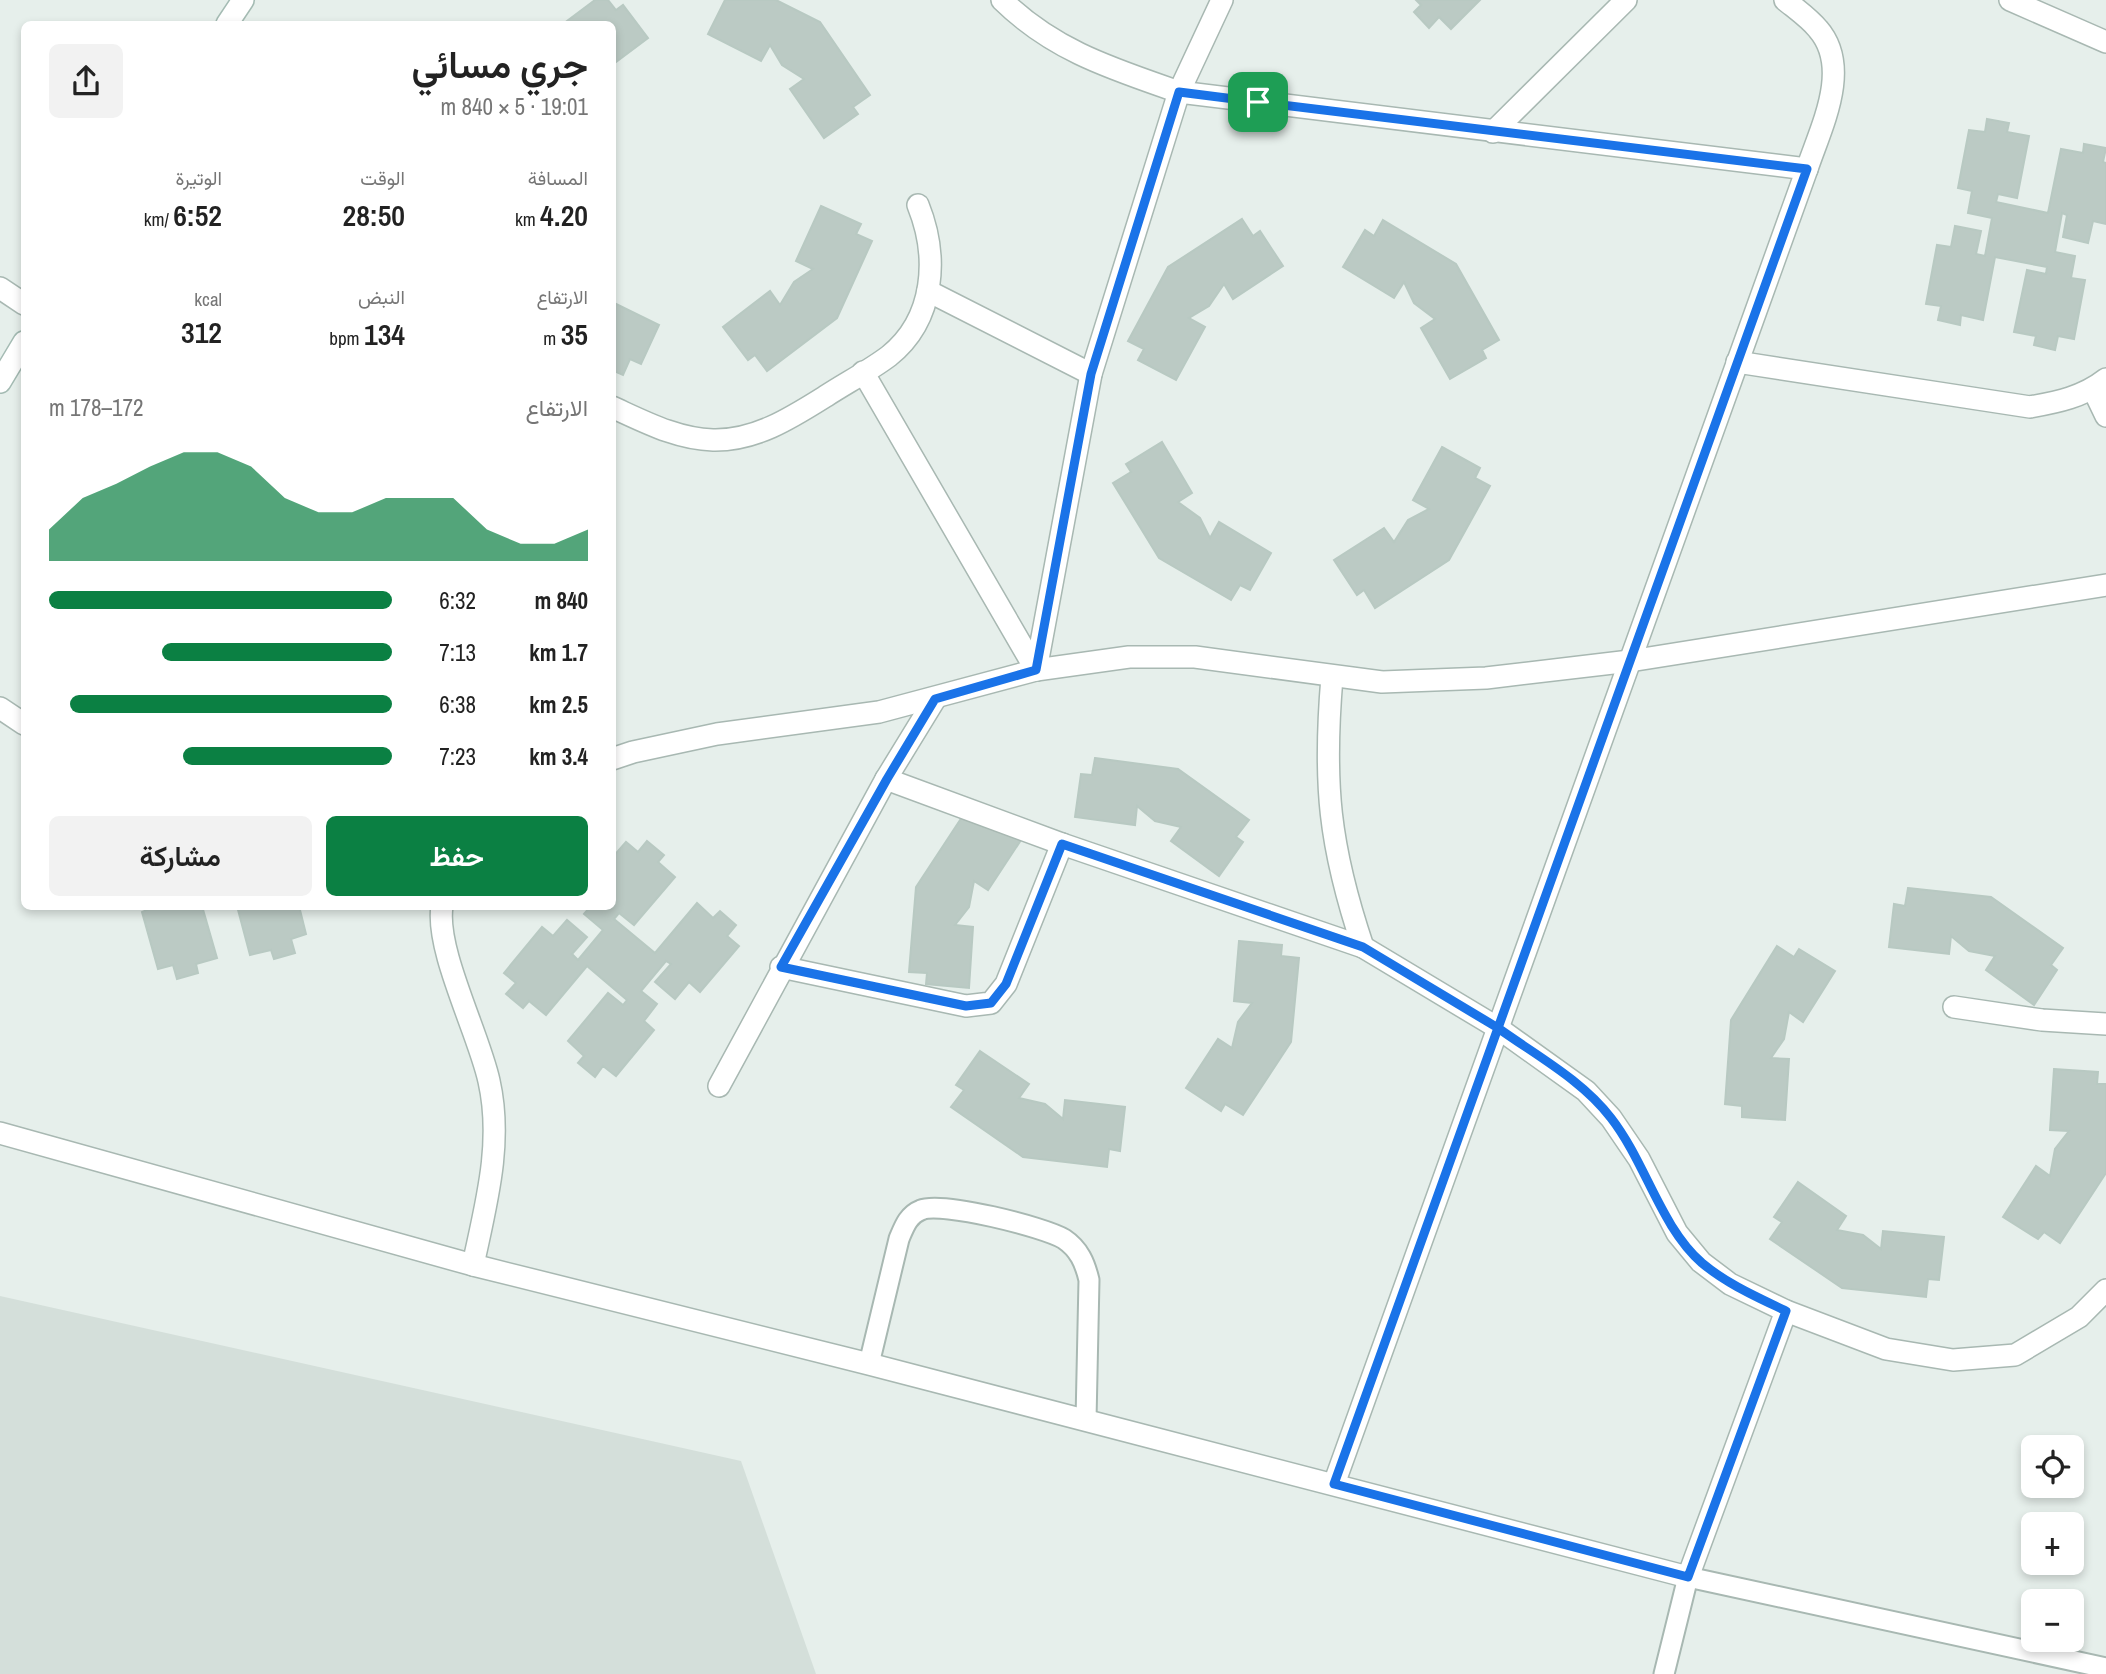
<!DOCTYPE html>
<html lang="ar">
<meta charset="utf-8">
<style>
body{margin:0;font-family:"Archivo Narrow",Vazirmatn,sans-serif;background:#f2f2f2;color:#222;direction:rtl;height:100vh;display:flex;flex-direction:column;font-size:26px;white-space:nowrap}
*{box-sizing:border-box;margin:0}
p{font-size:23px;color:#767676}
.icon{flex:none;width:38px;height:38px;fill:none;stroke:currentColor;stroke-width:2;stroke-linecap:round;stroke-linejoin:round}
.map{position:relative;flex:1;overflow:hidden;direction:ltr}
.side{position:absolute;left:21px;top:21px;width:595px;height:889px;display:flex;flex-direction:column;background:#fff;border-radius:10px;box-shadow:0 4px 10px #0003;direction:rtl}
.side>*{flex:none}
.buttons{position:absolute;left:2021px;top:1435px;display:grid;gap:14px}
.buttons a{display:grid;place-items:center;width:63px;height:63px;border-radius:10px;background:#fff;box-shadow:0 4px 10px #0003;font-size:35px}
.pin{position:absolute;display:grid;place-items:center;width:60px;height:60px;color:#fff;margin:-30px;border-radius:14px;box-shadow:0 4px 10px #0006}
.round{display:grid;place-items:center;flex:none;width:74px;height:74px;border-radius:10px;background:#f2f2f2}
.head{display:flex;align-items:center;justify-content:space-between;height:119px;padding:0 28px}
h1{font-size:38px;font-weight:600;line-height:52px}
.stats{display:grid;grid-template-columns:repeat(3,1fr);gap:10px;height:119px;padding:7px 28px}
.stats div{display:grid;align-content:center}
.stats b{font-size:30px;font-weight:600}
.stats small{font-size:19px;font-weight:400}
.stats p{font-size:19px}
.chart{height:196px;padding:14px 28px}
.chart p{display:flex;justify-content:space-between}
.chart svg{width:100%;height:126px;margin-top:7px;fill:#0b8043;opacity:.7}
.button{display:flex;gap:14px;margin-top:auto;padding:14px 28px}
.button a{flex:1;height:80px;border-radius:10px;background:#0b8043;color:#fff;font-size:28px;font-weight:600;line-height:80px;text-align:center}
.button a+a{background:#f2f2f2;color:#222}
ul{padding:0 28px;list-style:none;font-size:23px}
li{display:grid;grid-template-columns:112px 84px 1fr;align-items:center;height:52px}
li i{height:18px;border-radius:9px;background:#0b8043}
.map>svg:first-child{display:block}
.built{fill:#d4dfda}
.building{fill:#bbcac4;stroke:#b8c9c2;stroke-width:2}
.lines{fill:none;stroke-linecap:round;stroke-linejoin:round}
.service-casing{stroke:#a8b8b2;stroke-width:23}
.minor-casing{stroke:#a8b8b2;stroke-width:24}
.secondary-casing{stroke:#a4bbb3;stroke-width:24}
.service{stroke:#fff;stroke-width:19}
.minor{stroke:#fff;stroke-width:21}
.secondary{stroke:#fff;stroke-width:21}
.route-casing{stroke:#fff;stroke-width:14}
.route{stroke:#1a73e8;stroke-width:9}
</style>
<div class="map">
<svg width="2106" height="1674" viewBox="0 0 2106 1674">
<rect width="100%" height="100%" fill="#e6efeb"/>
<!-- built -->
<polygon class="built" points="0,1296 741,1461 816,1674 0,1674"/>
<!-- building -->
<g class="building">
<polygon points="595,0 608,0 616,10 623,5 648,38 612,65 612,24 563,24"/>
<polygon points="725,0 776,0 820,22 870,95 853,107 858,114 824,138 790,89 804,79 782,65 770,45 761,61 708,34"/>
<polygon points="1416,0 1480,0 1451,29 1439,17 1429,28 1414,12 1421,5"/>
<polygon points="1987,119 2009,123 2007,132 2029,136 2017,198 1998,194 1996,202 2048,213 2061,149 2083,153 2084,144 2106,148 2103,162 2106,163 2106,224 2093,221 2088,243 2063,237 2067,215 2062,213 2055,252 2075,256 2071,278 2085,280 2074,339 2058,336 2055,350 2034,345 2036,336 2014,332 2027,270 2046,274 2047,267 1995,257 1983,320 1961,315 1960,325 1938,320 1941,306 1926,304 1937,245 1951,247 1955,226 1981,231 1976,254 1985,256 1992,218 1968,213 1972,191 1958,188 1969,130 1985,132"/>
<polygon points="821,206 861,224 856,234 872,241 837,318 767,371 755,355 748,360 723,327 770,291 780,305 794,282 813,269 796,261"/>
<polygon points="1242,219 1253,236 1260,231 1283,266 1233,299 1224,284 1209,306 1189,318 1205,327 1176,380 1138,360 1144,349 1128,341 1168,267"/>
<polygon points="1383,220 1456,264 1499,340 1482,350 1486,358 1450,379 1421,328 1435,319 1414,303 1404,282 1394,298 1343,267 1365,230 1374,236"/>
<polygon points="612,302 659,325 641,364 630,359 623,375 612,370"/>
<polygon points="1162,442 1192,493 1178,502 1200,518 1210,538 1219,522 1271,553 1250,590 1240,585 1231,600 1159,558 1113,483 1131,472 1126,464"/>
<polygon points="1442,447 1480,468 1475,478 1490,486 1449,560 1375,608 1364,590 1357,595 1334,560 1384,528 1394,542 1408,520 1429,509 1413,500"/>
<polygon points="1095,758 1178,769 1249,820 1236,837 1243,842 1219,876 1171,841 1181,827 1155,821 1137,806 1135,825 1075,817 1081,774 1092,775"/>
<polygon points="964,814 986,817 1021,840 988,890 974,881 969,907 955,925 973,927 969,988 926,984 927,973 909,972 916,887"/>
<polygon points="647,841 664,855 658,862 675,877 634,925 619,913 614,919 655,953 697,903 713,918 720,911 736,925 727,936 739,946 700,992 689,982 675,999 655,982 671,964 666,961 641,991 657,1004 644,1021 654,1030 616,1076 603,1066 595,1077 578,1063 584,1056 568,1041 608,993 623,1005 627,1000 587,966 546,1015 529,1001 523,1008 506,994 516,983 504,973 542,927 553,936 567,920 587,937 572,954 578,960 603,930 584,914 591,906 612,906 612,858 626,842 638,852"/>
<polygon points="1908,888 1991,897 2063,948 2051,965 2057,970 2034,1005 1986,970 1995,956 1969,951 1951,936 1949,954 1889,947 1894,904 1905,906"/>
<polygon points="156,906 202,906 217,958 196,964 198,973 177,979 173,965 158,969 142,912"/>
<polygon points="237,906 299,906 306,934 291,939 295,953 274,959 271,950 250,955"/>
<polygon points="1239,941 1282,945 1281,956 1299,958 1291,1042 1243,1115 1225,1104 1221,1111 1186,1088 1218,1039 1232,1048 1238,1022 1252,1003 1234,1001"/>
<polygon points="1777,946 1794,957 1799,949 1835,971 1803,1022 1789,1012 1784,1039 1771,1058 1789,1059 1785,1120 1742,1117 1742,1106 1725,1104 1731,1020"/>
<polygon points="980,1051 1029,1084 1019,1098 1045,1104 1063,1119 1065,1100 1125,1107 1120,1151 1109,1149 1107,1167 1023,1157 951,1107 964,1090 956,1085"/>
<polygon points="2054,1069 2098,1072 2097,1084 2106,1084 2106,1173 2060,1243 2044,1232 2038,1239 2003,1217 2036,1166 2050,1176 2055,1149 2069,1131 2050,1130"/>
<polygon points="1798,1182 1846,1216 1837,1230 1863,1235 1881,1249 1883,1231 1944,1237 1939,1280 1928,1279 1926,1297 1842,1288 1770,1239 1782,1222 1774,1217"/>
</g>
<g class="lines">
<!-- service casing -->
<g class="service-casing">
<g id="service">
<path d="M869 1364 899 1239C904 1227 908 1215 921 1210 941 1201 1044 1227 1064 1239 1079 1249 1085 1263 1089 1280L1086 1420"/>
<polyline points="1664,1674 1688,1577 2106,1668"/>
</g>
</g>
<!-- minor casing -->
<g class="minor-casing">
<g id="minor">
<path d="M1002 0C1054 51 1113 69 1179 92L1807 169"/>
<polyline points="2010,0 2106,42"/>
<polyline points="1493,132 1626,0"/>
<polyline points="0,288 24,304"/>
<polyline points="928,291 1091,374"/>
<path d="M1737 362 2030 407C2058 402 2083 397 2106 379"/>
<polyline points="863,372 1036,670"/>
<polyline points="2093,389 2106,416"/>
<path d="M612 407C645 422 677 439 713 440 755 441 791 418 826 396 846 383 869 371 889 356 935 319 939 257 918 205"/>
<polyline points="1036,670 1091,374 1179,92 1222,0"/>
<path d="M1332 677C1323 783 1329 846 1363 947"/>
<polyline points="0,708 24,724"/>
<polyline points="612,759 633,752 717,734 879,712 1036,670 1129,657 1195,657 1382,682 1486,678 1630,661 2106,585"/>
<polyline points="886,779 1062,844 1363,947 1498,1028 1586,1091 1611,1118 1639,1159 1677,1233 1701,1262 1730,1284 1786,1311 1886,1349 1953,1360 2015,1355 2079,1317 2106,1290"/>
<path d="M442 906C435 950 479 1034 489 1081 503 1143 486 1204 473 1265"/>
<polyline points="781,967 966,1006 991,1003 1006,984 1062,844"/>
<polyline points="1954,1007 2042,1020 2106,1024"/>
<polyline points="719,1086 886,779 935,699"/>
<polyline points="0,1133 473,1265 869,1364 1688,1577 1786,1311"/>
<path d="M1334 1484 1807 169C1821 127 1852 68 1818 29 1809 18 1796 9 1785 0"/>
</g>
</g>
<!-- secondary casing -->
<g class="secondary-casing">
<g id="secondary">
<polyline points="227,24 243,0"/>
<polyline points="0,382 24,342"/>
</g>
</g>
<!-- service -->
<use href="#service" class="service"/>
<!-- minor -->
<use href="#minor" class="minor"/>
<!-- secondary -->
<use href="#secondary" class="secondary"/>
</g>
<g class="lines">
<!-- route casing -->
<g class="route-casing">
<path id="route" d="M1258 102 1179 92 1091 374 1036 670 935 699 887 779 781 967 966 1006 991 1003 1006 984 1062 844 1363 947 1498 1028 1334 1484 1688 1577 1786 1311C1757 1297 1727 1284 1702 1263 1660 1226 1646 1163 1611 1118 1582 1080 1537 1056 1498 1028L1807 169 1258 102"/>
</g>
<!-- route -->
<use href="#route" class="route"/>
</g>
</svg>
<div class="buttons">
<a><svg class="icon" aria-label="locate" viewBox="0 0 24 24"><circle cx="12" cy="12" r="6"/><path d="M12 2v4M12 18v4M2 12h4M18 12h4"/></svg></a>
<a>+</a>
<a>−</a>
</div>
<div class="pin" style="left:1258px;top:102px;background:#1e9e55"><svg class="icon" aria-label="arrive" viewBox="0 0 24 24"><path d="M6 21V4h12l-3 4 3 4H6"/></svg></div>
<section class="side">
<div class="head"><div><h1>جري مسائي</h1><p>19:01 · 5 × 840 m</p></div><a class="round"><svg class="icon" aria-label="share" viewBox="0 0 24 24"><path d="M12 15V3M7 8l5-5 5 5M5 13v7h14v-7"/></svg></a></div>
<div class="stats">
<div><p>المسافة</p><b>4.20<small> km</small></b></div>
<div><p>الوقت</p><b>28:50</b></div>
<div><p>الوتيرة</p><b>6:52<small> /km</small></b></div>
</div>
<div class="stats">
<div><p>الارتفاع</p><b>35<small> m</small></b></div>
<div><p>النبض</p><b>134<small> bpm</small></b></div>
<div><p>kcal</p><b>312</b></div>
</div>
<div class="chart"><p><span>الارتفاع</span>172–178 m</p>
<svg viewBox="0 0 160 44" preserveAspectRatio="none"><path d="M0 44V33L10 22L20 17L30 11L40 6L50 6L60 11L70 22L80 27L90 27L100 22L110 22L120 22L130 33L140 38L150 38L160 33V44z"/></svg>
</div>
<ul>
<li><b>840 m</b>6:32<i style="width:100%"></i></li>
<li><b>1.7 km</b>7:13<i style="width:67%"></i></li>
<li><b>2.5 km</b>6:38<i style="width:94%"></i></li>
<li><b>3.4 km</b>7:23<i style="width:61%"></i></li>
</ul>
<div class="button"><a>حفظ</a><a>مشاركة</a></div>
</section>
</div>
